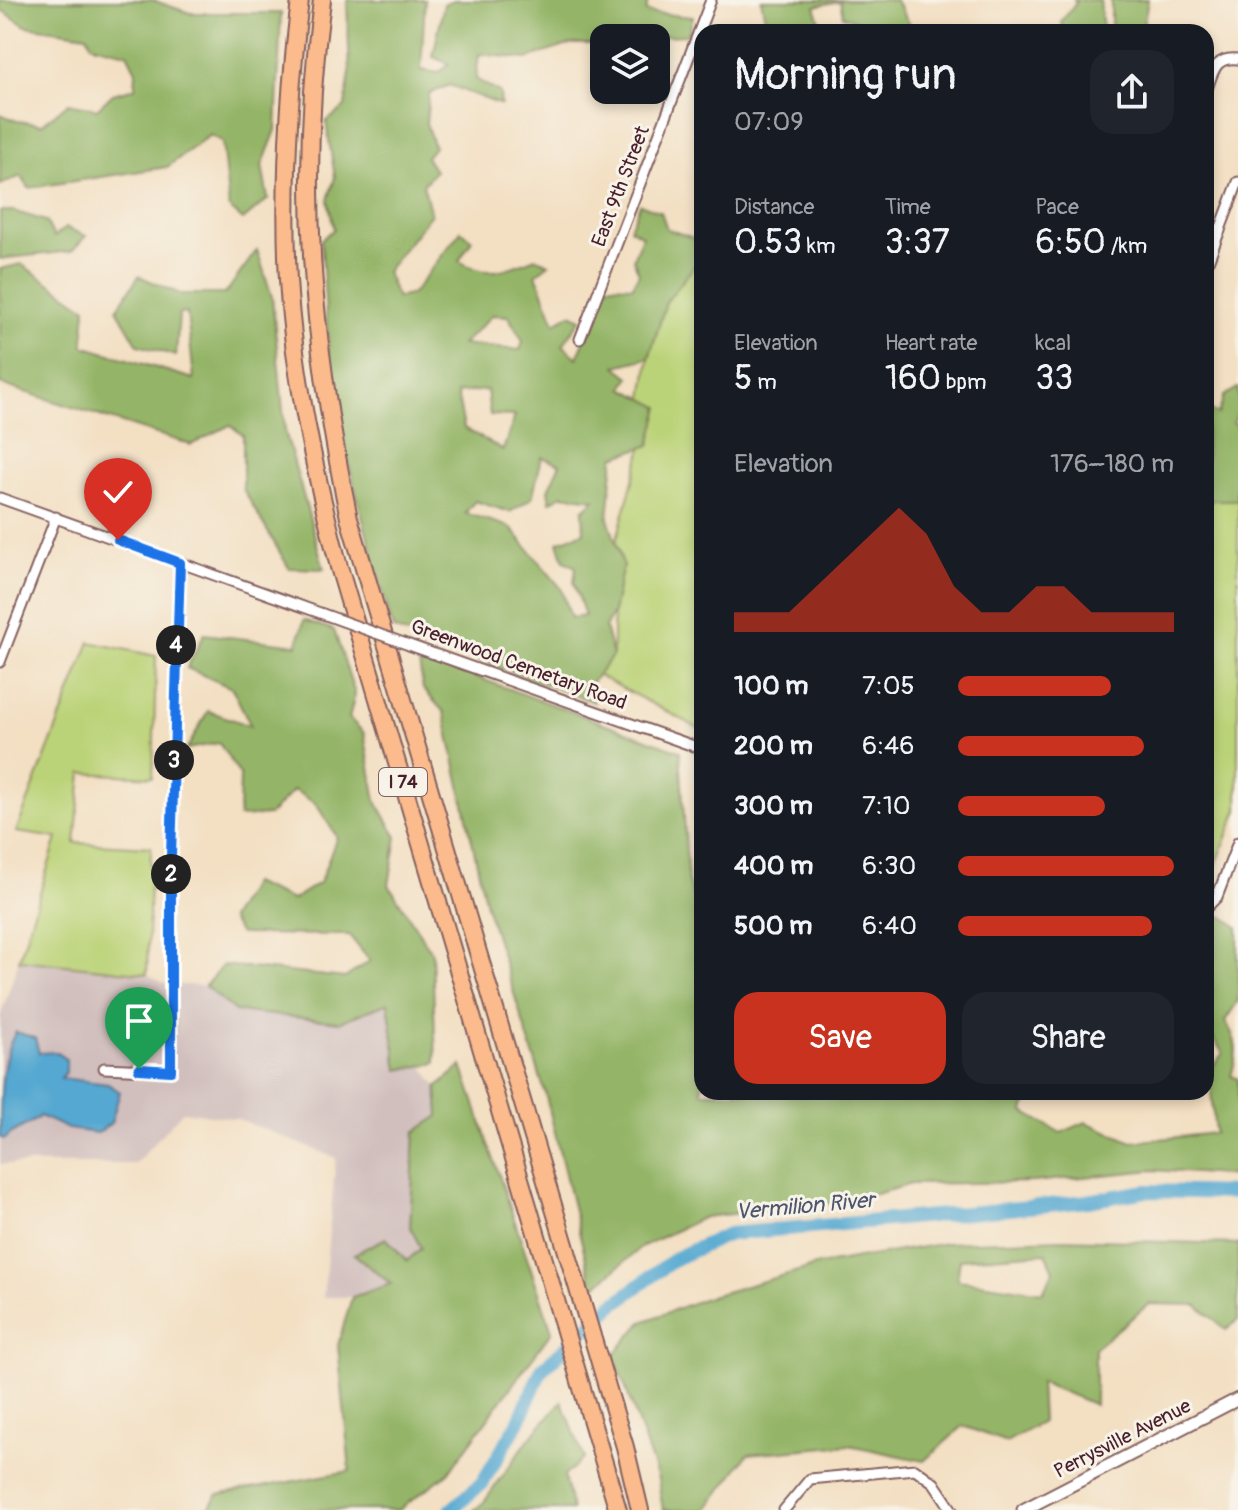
<!DOCTYPE html>
<meta charset="utf-8">
<style>
body{margin:0;font-family:Pangolin,sans-serif;background:#20242c;color:#f1f3f6;height:100vh;display:flex;flex-direction:column;font-size:30px;white-space:nowrap}
*{box-sizing:border-box;margin:0}
p{font-size:26px;color:#9ea1a6}
.icon{flex:none;width:44px;height:44px;fill:none;stroke:currentColor;stroke-width:2;stroke-linecap:round;stroke-linejoin:round}
.map{position:relative;flex:1;overflow:hidden}
.side{position:absolute;left:694px;top:24px;width:520px;height:1076px;display:flex;flex-direction:column;background:#171b24;border-radius:24px;box-shadow:0 4px 12px #0003}
.side>*{flex:none}
.tools{position:absolute;left:590px;top:24px;display:grid;gap:16px}
.tools a{display:grid;place-items:center;width:80px;height:80px;border-radius:16px;background:#171b24;box-shadow:0 4px 12px #0003;font-size:40px}
.pin{position:absolute;display:grid;place-items:center;width:68px;height:68px;color:#fff;margin:-82px -34px;border-radius:50% 50% 50% 0;rotate:-45deg;box-shadow:0 0 8px #0007}
.pin .icon{rotate:45deg}
.km{position:absolute;width:40px;height:40px;margin:-20px;border-radius:50%;background:#222;color:#fff;font-size:22px;line-height:40px;text-align:center}
.round{display:grid;place-items:center;flex:none;width:84px;height:84px;border-radius:24px;background:#20242c}
.headline{display:flex;align-items:center;justify-content:space-between;height:136px;padding:0 40px}
h1{font-size:44px;font-weight:600;line-height:60px}
.metrics{display:grid;grid-template-columns:repeat(3,1fr);gap:12px;height:136px;padding:8px 40px}
.metrics div{display:grid;align-content:center}
.metrics b{font-size:34px;font-weight:600}
.metrics small{font-size:22px;font-weight:400}
.metrics p{font-size:22px}
.chart{height:224px;padding:16px 40px}
.chart p{display:flex;justify-content:space-between}
.chart svg{width:100%;height:144px;margin-top:8px;fill:#c8321e;opacity:.7}
.primary-button{display:flex;gap:16px;margin-top:auto;padding:16px 40px}
.primary-button a{flex:1;height:92px;border-radius:24px;background:#c8321e;color:#fff;font-size:32px;font-weight:600;line-height:92px;text-align:center}
.primary-button a+a{background:#20242c;color:#f1f3f6}
ul{padding:0 40px;list-style:none;font-size:26px}
li{display:grid;grid-template-columns:128px 96px 1fr;align-items:center;height:60px}
li i{height:20px;border-radius:10px;background:#c8321e}
.map>svg:first-child{display:block}
.industrial{fill:#d1bfbd}
.green{fill:#bbd378;stroke:#827952;stroke-width:2}
.forest{fill:#94b568;stroke:#6f6a4a;stroke-width:2;fill-rule:evenodd}
.water{fill:#55a8d1;stroke:#50647e;stroke-width:2}
.lines{fill:none;stroke-linecap:round;stroke-linejoin:round}
.river{stroke:#55a8d1;stroke-width:14}
.minor-casing{stroke:#856260;stroke-width:13}
.tertiary-casing{stroke:#856260;stroke-width:15}
.motorway-casing{stroke:#856260;stroke-width:20}
.minor{stroke:#fff;stroke-width:9}
.tertiary{stroke:#fff;stroke-width:11}
.motorway{stroke:#fbbb8c;stroke-width:16}
.minor-bridge-casing{stroke:#856260;stroke-width:13;stroke-linecap:butt}
.minor-bridge{stroke:#fff;stroke-width:9}
.route-casing{stroke:#fff;stroke-width:16}
.route{stroke:#1a73e8;stroke-width:10}
.labels{text-anchor:middle;stroke-width:6;stroke-linejoin:round;paint-order:stroke}
.shield{fill:#f7f3e8;stroke:#7e5f64;stroke-width:2}
.shield-label{font-size:18px;font-weight:bold;fill:#4a1f2b}
.street-label{font-size:20px;fill:#4a1f2b;stroke:#f7f3e8}
.water-label{font-size:22px;font-style:italic;fill:#4e566d;stroke:#f7f3e8}
</style>
<div class="map">
<svg width="1238" height="1510" viewBox="0 0 1238 1510">
<rect width="100%" height="100%" fill="#f7f3e8"/>
<filter id="ink" filterUnits="userSpaceOnUse"><feTurbulence type="fractalNoise" baseFrequency=".0125" numOctaves="2"/><feDisplacementMap in="SourceGraphic" scale="16" xChannelSelector="R" yChannelSelector="G"/><feConvolveMatrix kernelMatrix="1 2 1 2 8 2 1 2 1" color-interpolation-filters="sRGB"/></filter>
<filter id="wash" filterUnits="userSpaceOnUse"><feTurbulence type="fractalNoise" baseFrequency=".006" numOctaves="4" result="noise"/><feDisplacementMap in="SourceGraphic" scale="32" xChannelSelector="R" yChannelSelector="G"/><feGaussianBlur stdDeviation="1.8" result="paint"/><feColorMatrix in="noise" values="0 0 0 0 0 0 0 0 0 0 0 0 0 0 0 0 0 1.4 0 .05"/><feComposite in="paint" operator="in"/></filter>
<g filter="url(#wash)">
<rect width="100%" height="100%" fill="#f3dfc2"/>
<!-- industrial -->
<polygon class="industrial" points="19,960 147,974 165,984 205,986 235,1011 339,1022 388,1003 398,1069 422,1065 437,1087 440,1116 415,1132 410,1227 421,1248 407,1261 355,1254 391,1285 352,1297 323,1297 336,1158 238,1119 183,1111 135,1164 0,1164 0,1017"/>
<!-- green -->
<g class="green">
<polygon points="699,260 702,261 702,730 597,675 613,655 613,612 623,565 616,542 642,448 650,445 659,408 643,398 649,358 666,302"/>
<polygon points="1238,483 1238,810 1206,889 1206,500 1235,500"/>
<polygon points="90,642 156,656 153,777 82,773 75,843 151,847 147,974 19,960 57,838 16,832"/>
</g>
<!-- forest -->
<g class="forest">
<polygon points="0,0 152,0 190,13 281,13 276,130 262,166 268,199 243,220 229,208 222,142 210,135 167,167 29,188 21,176 0,185 0,114 17,121 42,124 69,103 97,109 113,94 135,88 136,71 127,53 92,45 87,35 26,26 0,9"/>
<path d="M347 0H425L421 70 438 73 449 64 433 57 444 4 453 0H648L646 12 693 17 688 35 604 38V44H571L526 59 479 54 476 79 500 93 501 105 449 85 429 94 426 123 434 147 426 157 435 171 423 185 431 214 386 272 397 298 412 294 461 231 472 240 459 261C490 279 504 270 536 258L549 264 536 274 555 323 571 314 581 319 563 345 577 358 608 285 633 286 639 273 633 259 642 236 630 228 640 204 661 212 667 229 702 241V261L699 260 666 302 649 358 616 366 630 377 623 388 660 407 650 445 614 457 608 518 623 565 613 612 605 628 613 655 589 686 594 702 393 629C371 549 347 468 333 386 326 338 325 289 321 240L334 229 328 200 335 177 326 122 345 107 350 73ZM492 315 508 316 523 341 520 350 462 345ZM487 390 490 415 515 416 503 450 464 428 457 393ZM542 457 560 464 548 490 550 502 562 495 595 499 583 510 584 532 558 542 564 561 576 567 574 583 585 616 571 618 561 588 510 527 465 513 475 501 510 512 532 498Z"/>
<polygon points="761,0 895,0 914,31 885,32 843,16 840,1 815,6 821,25 768,32"/>
<polygon points="1074,0 1100,0 1103,32 1064,32 1061,22 1076,3"/>
<polygon points="1111,0 1148,0 1143,26 1156,32 1111,32"/>
<polygon points="0,211 13,211 46,221 54,237 66,228 86,236 72,251 0,259"/>
<polygon points="257,250 272,297 285,431 324,569 289,568 243,489 243,435 230,425 191,445 0,384 0,269 21,264 86,308 83,346 194,379 187,313 179,314 176,356 138,345 117,309 139,276 180,294 225,294"/>
<polygon points="1238,388 1238,414 1233,423 1238,425 1236,500 1206,500 1206,408 1218,414 1224,396"/>
<polygon points="304,620 334,630 355,694 349,718 364,733 376,801 397,837 389,885 432,953 436,1063 398,1070 388,1003 339,1022 235,1011 205,986 223,965 345,978 370,961 349,935 240,934 230,919 252,883 292,900 320,882 337,837 316,804 294,790 269,815 239,817 240,775 219,743 187,749 208,711 251,726 232,688 187,668 204,634 297,645"/>
<path d="M418 656 680 751 688 881 702 924V1092H1030L1024 1112 1061 1133 1086 1122 1132 1142 1215 1133 1209 1071 1223 1053 1206 1028V925L1222 916 1238 927V1001L1225 1021C1238 1040 1238 1053 1231 1076L1238 1079V1176L1153 1170 1034 1182 911 1184 851 1201 704 1217 643 1246 593 1288 545 1092 486 905 444 712 423 689Z"/>
<polygon points="462,1066 552,1331 448,1473 399,1510 208,1510 217,1495 350,1471 338,1345 352,1297 391,1284 354,1254 386,1238 407,1261 421,1248 410,1227 415,1132 439,1116 437,1087"/>
<path d="M1062 1239 1238 1244V1320L1226 1330 1197 1305 1149 1304 1095 1348V1405L1040 1382 1042 1422 1006 1442 963 1426 924 1461 849 1445 748 1454 706 1510H663L658 1479 614 1355 642 1322 711 1296 819 1265 946 1243ZM1046 1253 1054 1270 1043 1292 957 1280 960 1259Z"/>
<polygon points="562,1401 584,1458 564,1476 572,1510 474,1510 484,1502 528,1440"/>
</g>
<!-- water -->
<path class="water" d="M16 1032 35 1038 39 1053 58 1052 66 1060V1072L61 1078 108 1084 120 1092 111 1123 98 1133 68 1129 40 1116C28 1127 16 1127 5 1139L0 1138C0 1105 0 1056 16 1032Z"/>
<g class="lines">
<!-- river -->
<polyline class="river" points="451,1510 482,1483 518,1423 542,1369 613,1305 676,1258 729,1234 979,1212 1088,1201 1146,1191 1238,1193"/>
</g>
</g>
<g filter="url(#ink)">
<g class="lines">
<!-- minor casing -->
<g class="minor-casing">
<g id="minor">
<path d="M1206 92C1213 73 1214 56 1238 59"/>
<polyline points="1206,225 1220,231"/>
<polyline points="1206,267 1238,182"/>
<polyline points="580,339 711,0"/>
<polyline points="0,498 323,614"/>
<polyline points="409,645 702,749"/>
<polyline points="0,662 56,517"/>
<polyline points="1206,908 1217,897 1238,842"/>
<polyline points="104,1068 171,1071 171,856 180,563"/>
<polyline points="784,1510 810,1479 915,1469 934,1483 952,1510"/>
</g>
</g>
<!-- tertiary casing -->
<g class="tertiary-casing">
<polyline id="tertiary" points="1023,1510 1238,1399"/>
</g>
<!-- motorway casing -->
<g class="motorway-casing">
<g id="motorway">
<path d="M300 0C289 93 283 186 288 280 294 377 315 473 339 567L618 1510"/>
<path d="M322 0C298 185 311 336 349 518L625 1447 640 1510"/>
</g>
</g>
<!-- minor -->
<use href="#minor" class="minor"/>
<!-- tertiary -->
<use href="#tertiary" class="tertiary"/>
<!-- motorway -->
<use href="#motorway" class="motorway"/>
<!-- minor-bridge casing -->
<g class="minor-bridge-casing">
<polyline id="minor-bridge" points="323,614 409,645"/>
</g>
<!-- minor-bridge -->
<use href="#minor-bridge" class="minor-bridge"/>
</g>
</g>
<g class="lines" filter="url(#ink)">
<!-- route casing -->
<g class="route-casing">
<polyline id="route" points="118,540 180,563 171,856 171,1071 139,1069"/>
</g>
<!-- route -->
<use href="#route" class="route"/>
</g>
<g class="labels">
<!-- shield labels -->
<rect class="shield" x="379" y="768" width="48" height="28" rx="6"/>
<g class="shield-label">
<text x="403" y="788">I 74</text>
</g>
<!-- street labels -->
<g class="street-label">
<text transform="translate(620 186) rotate(-69)" y="7">East 9th Street</text>
<text transform="translate(519 664) rotate(20)" y="7">Greenwood Cemetary Road</text>
<text transform="translate(1122 1438) rotate(-27)" y="7">Perrysville Avenue</text>
</g>
<!-- water labels -->
<g class="water-label">
<text transform="translate(805 1205) rotate(-5)" y="8">Vermilion River</text>
</g>
</g>
</svg>
<div class="tools">
<a><svg class="icon" aria-label="layers" viewBox="0 0 24 24"><path d="M12 4l9 5-9 5-9-5zM3 14l9 5 9-5"/></svg></a>
</div>
<div class="pin" style="left:139px;top:1069px;background:#1e9e55"><svg class="icon" aria-label="arrive" viewBox="0 0 24 24"><path d="M6 21V4h12l-3 4 3 4H6"/></svg></div>
<div class="pin" style="left:118px;top:540px;background:#d93025"><svg class="icon" aria-label="check" viewBox="0 0 24 24"><path d="M5 12l5 5 9-10"/></svg></div>
<b class="km" style="left:171px;top:874px">2</b>
<b class="km" style="left:174px;top:760px">3</b>
<b class="km" style="left:176px;top:645px">4</b>
<section class="side">
<div class="headline"><div><h1>Morning run</h1><p>07:09</p></div><a class="round"><svg class="icon" aria-label="share" viewBox="0 0 24 24"><path d="M12 15V3M7 8l5-5 5 5M5 13v7h14v-7"/></svg></a></div>
<div class="metrics">
<div><p>Distance</p><b>0.53<small> km</small></b></div>
<div><p>Time</p><b>3:37</b></div>
<div><p>Pace</p><b>6:50<small> /km</small></b></div>
</div>
<div class="metrics">
<div><p>Elevation</p><b>5<small> m</small></b></div>
<div><p>Heart rate</p><b>160<small> bpm</small></b></div>
<div><p>kcal</p><b>33</b></div>
</div>
<div class="chart"><p><span>Elevation</span>176–180 m</p>
<svg viewBox="0 0 160 44" preserveAspectRatio="none"><path d="M0 44V38L10 38L20 38L30 30L40 22L50 14L60 6L70 14L80 30L90 38L100 38L110 30L120 30L130 38L140 38L150 38L160 38V44z"/></svg>
</div>
<ul>
<li><b>100 m</b>7:05<i style="width:71%"></i></li>
<li><b>200 m</b>6:46<i style="width:86%"></i></li>
<li><b>300 m</b>7:10<i style="width:68%"></i></li>
<li><b>400 m</b>6:30<i style="width:100%"></i></li>
<li><b>500 m</b>6:40<i style="width:90%"></i></li>
</ul>
<div class="primary-button"><a>Save</a><a>Share</a></div>
</section>
</div>
